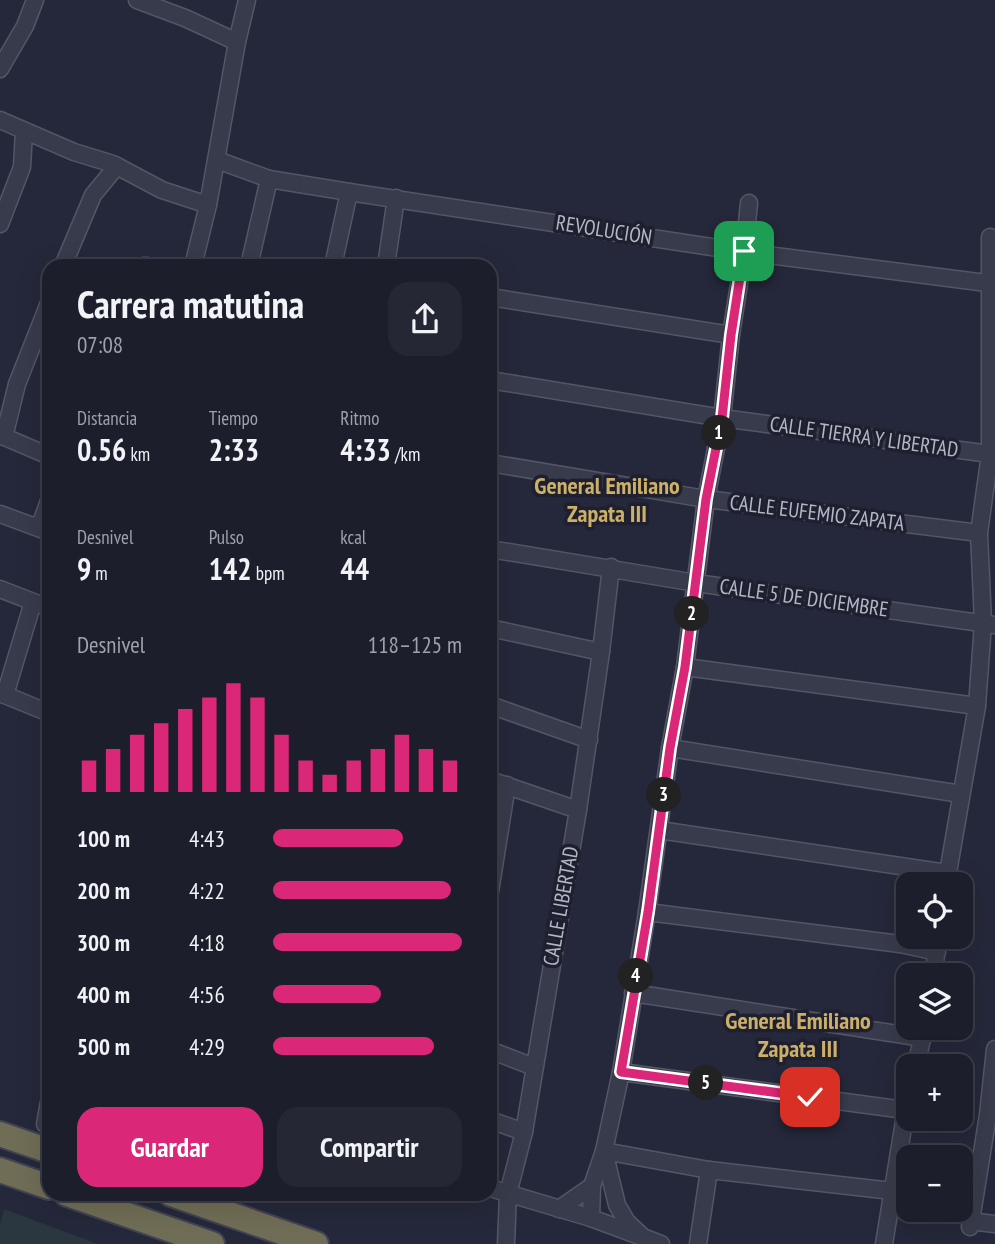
<!DOCTYPE html>
<html lang="es">
<meta charset="utf-8">
<style>
body{margin:0;font-family:"PT Sans Narrow",sans-serif;background:#252734;color:#f1f3f6;height:100vh;display:flex;flex-direction:column;font-size:26px;white-space:nowrap}
*{box-sizing:border-box;margin:0}
p{font-size:23px;color:#a0a2a9}
.icon{flex:none;width:38px;height:38px;fill:none;stroke:currentColor;stroke-width:2;stroke-linecap:round;stroke-linejoin:round}
.map{position:relative;flex:1;overflow:hidden}
.side{position:absolute;left:42px;top:259px;width:455px;height:942px;display:flex;flex-direction:column;background:#1c1e2c;border-radius:21px;box-shadow:0 7px 28px #0002,0 0 0 2px #3a3c48}
.side>*{flex:none}
.fabs{position:absolute;left:896px;top:872px;display:grid;gap:14px}
.fabs a{display:grid;place-items:center;width:77px;height:77px;border-radius:14px;background:#1c1e2c;box-shadow:0 7px 28px #0002,0 0 0 2px #3a3c48;font-size:35px}
.pin{position:absolute;display:grid;place-items:center;width:60px;height:60px;color:#fff;margin:-30px;border-radius:14px;box-shadow:0 4px 10px #0006}
.km{position:absolute;width:35px;height:35px;margin:-18px;border-radius:50%;background:#222;color:#fff;font-size:19px;line-height:35px;text-align:center}
.round{display:grid;place-items:center;flex:none;width:74px;height:74px;border-radius:21px;background:#252734}
.summary{display:flex;align-items:center;justify-content:space-between;height:119px;padding:0 35px}
h1{font-size:38px;font-weight:600;line-height:52px}
.figures{display:grid;grid-template-columns:repeat(3,1fr);gap:10px;height:119px;padding:7px 35px}
.figures div{display:grid;align-content:center}
.figures b{font-size:30px;font-weight:600}
.figures small{font-size:19px;font-weight:400}
.figures p{font-size:19px}
.chart{height:196px;padding:14px 35px}
.chart p{display:flex;justify-content:space-between}
.chart svg{width:100%;height:126px;margin-top:7px;stroke:#db2777;stroke-width:6}
.button{display:flex;gap:14px;margin-top:auto;padding:14px 35px}
.button a{flex:1;height:80px;border-radius:21px;background:#db2777;color:#fff;font-size:28px;font-weight:600;line-height:80px;text-align:center}
.button a+a{background:#252734;color:#f1f3f6}
ul{padding:0 35px;list-style:none;font-size:23px}
li{display:grid;grid-template-columns:112px 84px 1fr;align-items:center;height:52px}
li i{height:18px;border-radius:9px;background:#db2777}
.map>svg:first-child{display:block}
.green{fill:#2a373f}
.lines{fill:none;stroke-linecap:round;stroke-linejoin:round}
.minor-casing{stroke:#535666;stroke-width:19}
.highway-casing{stroke:#404353;stroke-width:28}
.minor{stroke:#383b4b;stroke-width:16}
.highway{stroke:#706d56;stroke-width:24}
.route-casing{stroke:#fff;stroke-width:14}
.route{stroke:#db2777;stroke-width:9}
.labels{text-anchor:middle;stroke-width:7;stroke-linejoin:round;paint-order:stroke}
.street-label{font-size:21px;fill:#b4b6c6;stroke:#1e2030}
.quarter-label{font-size:24px;font-weight:bold;fill:#ccb069;stroke:#1e2030}
</style>
<div class="map">
<svg width="995" height="1244" viewBox="0 0 995 1244">
<rect width="100%" height="100%" fill="#25283a"/>
<!-- green -->
<polygon class="green" points="4,1209 98,1244 0,1244 0,1225"/>
<g class="lines">
<!-- minor casing -->
<g class="minor-casing">
<g id="minor">
<polyline points="137,0 185,18 237,42"/>
<polyline points="0,69 25,26 35,0"/>
<polyline points="0,120 74,152 113,164 162,190 208,205"/>
<polyline points="217,160 269,179 349,192 744,252 995,284"/>
<polyline points="0,224 22,167 24,131"/>
<polyline points="63,266 93,195 117,166"/>
<polyline points="143,266 148,266"/>
<polyline points="193,266 208,205 237,42 247,0"/>
<polyline points="249,266 269,179"/>
<polyline points="333,266 349,192"/>
<polyline points="386,266 396,198"/>
<polyline points="490,297 731,335"/>
<polyline points="490,380 722,418 990,454"/>
<polyline points="0,435 49,456"/>
<polyline points="4,437 17,384 49,303"/>
<polyline points="490,463 706,499 979,533"/>
<polyline points="0,514 49,532"/>
<polyline points="39,528 49,501"/>
<polyline points="490,549 696,583 995,625"/>
<polyline points="0,589 49,608"/>
<polyline points="490,628 601,652"/>
<polyline points="685,667 977,706"/>
<polyline points="0,693 49,713"/>
<polyline points="5,695 33,602"/>
<polyline points="490,705 589,740"/>
<polyline points="670,748 961,794"/>
<polyline points="490,780 578,810"/>
<polyline points="659,830 947,873"/>
<polyline points="946,884 977,706 983,623 979,533 990,454 990,237"/>
<polyline points="490,892 507,785"/>
<polyline points="647,912 900,944 937,952"/>
<polyline points="933,975 939,936"/>
<polyline points="633,993 923,1038"/>
<polyline points="490,1050 534,1067"/>
<polyline points="916,1066 924,1030"/>
<polyline points="621,1072 905,1110"/>
<polyline points="490,1120 524,1132"/>
<polyline points="45,1124 49,1102"/>
<polyline points="604,1151 709,1170 892,1191"/>
<polyline points="490,1188 591,1218 661,1244"/>
<polyline points="559,1209 592,1186"/>
<polyline points="591,1218 592,1186 604,1151"/>
<polyline points="973,1219 978,1222 995,1224"/>
<polyline points="970,1227 988,1115 995,1049"/>
<polyline points="645,1239 627,1222 617,1205 604,1151 621,1072 647,912 670,748 685,667 706,499 722,418 731,335 744,252 749,203"/>
<polyline points="506,1244 508,1194 524,1132 578,810 601,652 611,567"/>
<polyline points="698,1244 709,1170"/>
<polyline points="884,1244 908,1097"/>
</g>
</g>
<!-- highway casing -->
<g class="highway-casing">
<g id="highway">
<polyline points="0,1134 49,1151"/>
<polyline points="0,1170 49,1187"/>
<polyline points="67,1194 212,1244"/>
<polyline points="171,1194 316,1244"/>
</g>
</g>
<!-- minor -->
<use href="#minor" class="minor"/>
<!-- highway -->
<use href="#highway" class="highway"/>
</g>
<g class="lines">
<!-- route casing -->
<g class="route-casing">
<polyline id="route" points="744,251 731,335 722,418 706,499 685,667 670,748 648,912 621,1072 810,1097"/>
</g>
<!-- route -->
<use href="#route" class="route"/>
</g>
<g class="labels">
<!-- street labels -->
<g class="street-label">
<text transform="translate(604 230) rotate(9)" y="7">REVOLUCIÓN</text>
<text transform="translate(864 437) rotate(8)" y="7">CALLE TIERRA Y LIBERTAD</text>
<text transform="translate(817 513) rotate(7)" y="7">CALLE EUFEMIO ZAPATA</text>
<text transform="translate(804 598) rotate(8)" y="7">CALLE 5 DE DICIEMBRE</text>
<text transform="translate(561 906) rotate(-80)" y="7">CALLE LIBERTAD</text>
</g>
<!-- quarter labels -->
<g class="quarter-label">
<text x="607" y="494">General Emiliano<tspan x="607" dy="28">Zapata III</tspan></text>
<text x="798" y="1029">General Emiliano<tspan x="798" dy="28">Zapata III</tspan></text>
</g>
</g>
</svg>
<div class="fabs">
<a><svg class="icon" aria-label="locate" viewBox="0 0 24 24"><circle cx="12" cy="12" r="6"/><path d="M12 2v4M12 18v4M2 12h4M18 12h4"/></svg></a>
<a><svg class="icon" aria-label="layers" viewBox="0 0 24 24"><path d="M12 4l9 5-9 5-9-5zM3 14l9 5 9-5"/></svg></a>
<a>+</a>
<a>−</a>
</div>
<div class="pin" style="left:744px;top:251px;background:#1e9e55"><svg class="icon" aria-label="arrive" viewBox="0 0 24 24"><path d="M6 21V4h12l-3 4 3 4H6"/></svg></div>
<div class="pin" style="left:810px;top:1097px;background:#d93025"><svg class="icon" aria-label="check" viewBox="0 0 24 24"><path d="M5 12l5 5 9-10"/></svg></div>
<b class="km" style="left:719px;top:433px">1</b>
<b class="km" style="left:692px;top:614px">2</b>
<b class="km" style="left:664px;top:795px">3</b>
<b class="km" style="left:636px;top:976px">4</b>
<b class="km" style="left:706px;top:1083px">5</b>
<section class="side">
<div class="summary"><div><h1>Carrera matutina</h1><p>07:08</p></div><a class="round"><svg class="icon" aria-label="share" viewBox="0 0 24 24"><path d="M12 15V3M7 8l5-5 5 5M5 13v7h14v-7"/></svg></a></div>
<div class="figures">
<div><p>Distancia</p><b>0.56<small> km</small></b></div>
<div><p>Tiempo</p><b>2:33</b></div>
<div><p>Ritmo</p><b>4:33<small> /km</small></b></div>
</div>
<div class="figures">
<div><p>Desnivel</p><b>9<small> m</small></b></div>
<div><p>Pulso</p><b>142<small> bpm</small></b></div>
<div><p>kcal</p><b>44</b></div>
</div>
<div class="chart"><p><span>Desnivel</span>118–125 m</p>
<svg viewBox="0 0 160 44" preserveAspectRatio="none"><path d="M5 44V33M15 44V29M25 44V24M35 44V20M45 44V15M55 44V11M65 44V6M75 44V11M85 44V24M95 44V33M105 44V38M115 44V33M125 44V29M135 44V24M145 44V29M155 44V33"/></svg>
</div>
<ul>
<li><b>100 m</b>4:43<i style="width:69%"></i></li>
<li><b>200 m</b>4:22<i style="width:94%"></i></li>
<li><b>300 m</b>4:18<i style="width:100%"></i></li>
<li><b>400 m</b>4:56<i style="width:57%"></i></li>
<li><b>500 m</b>4:29<i style="width:85%"></i></li>
</ul>
<div class="button"><a>Guardar</a><a>Compartir</a></div>
</section>
</div>
